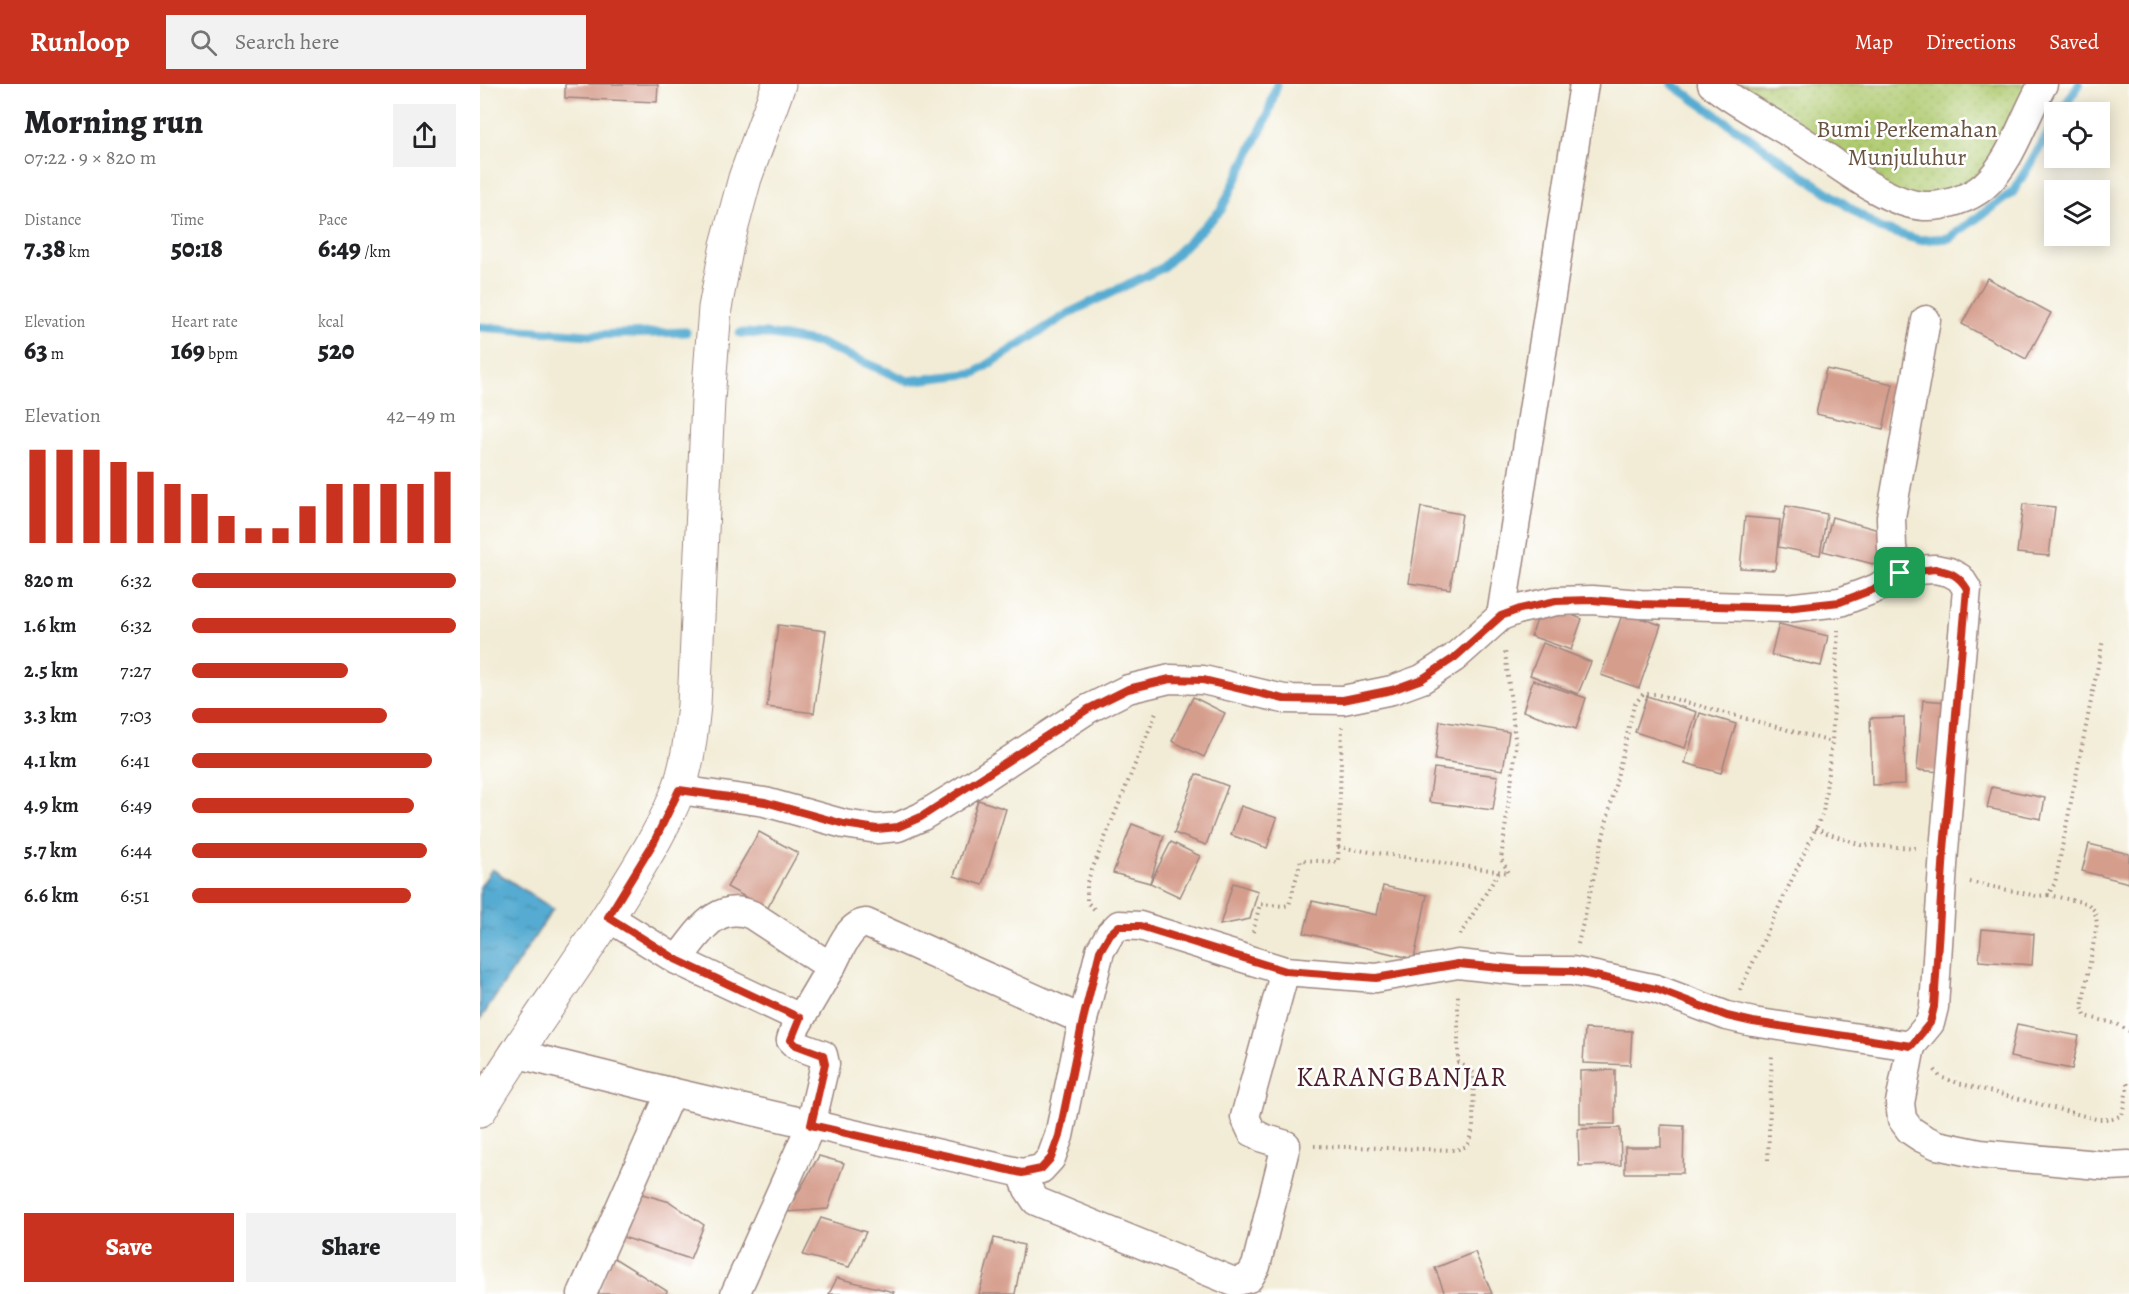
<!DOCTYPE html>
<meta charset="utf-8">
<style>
body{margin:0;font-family:Alegreya,serif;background:#f2f2f2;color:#202124;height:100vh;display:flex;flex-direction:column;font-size:22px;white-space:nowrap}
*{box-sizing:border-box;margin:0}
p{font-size:20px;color:#757577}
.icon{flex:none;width:33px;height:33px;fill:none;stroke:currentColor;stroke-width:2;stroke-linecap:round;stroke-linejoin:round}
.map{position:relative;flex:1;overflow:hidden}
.drawer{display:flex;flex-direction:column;background:#fff;width:480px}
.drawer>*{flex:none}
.fabs{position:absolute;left:1564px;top:18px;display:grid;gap:12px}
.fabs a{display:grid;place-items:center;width:66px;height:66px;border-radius:0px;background:#fff;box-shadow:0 3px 15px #0003;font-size:30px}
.pin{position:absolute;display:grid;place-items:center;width:51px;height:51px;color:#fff;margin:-26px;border-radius:12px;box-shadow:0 3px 9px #0006}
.round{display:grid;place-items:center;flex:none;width:63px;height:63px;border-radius:0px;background:#f2f2f2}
.summary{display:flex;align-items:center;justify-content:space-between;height:102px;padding:0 24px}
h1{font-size:33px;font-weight:800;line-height:45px}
.figures{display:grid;grid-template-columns:repeat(3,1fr);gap:9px;height:102px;padding:6px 24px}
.figures div{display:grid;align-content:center}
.figures b{font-size:26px;font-weight:800}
.figures small{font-size:16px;font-weight:400}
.figures p{font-size:16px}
.chart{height:168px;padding:12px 24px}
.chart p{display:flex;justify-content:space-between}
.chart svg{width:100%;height:108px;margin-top:6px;stroke:#c8321e;stroke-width:6}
.button{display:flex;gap:12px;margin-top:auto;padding:12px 24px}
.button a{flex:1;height:69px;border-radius:0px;background:#c8321e;color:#fff;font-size:24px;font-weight:800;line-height:69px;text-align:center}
.button a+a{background:#f2f2f2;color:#202124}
ul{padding:0 24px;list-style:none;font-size:20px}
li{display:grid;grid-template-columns:96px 72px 1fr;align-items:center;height:45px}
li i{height:15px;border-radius:8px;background:#c8321e}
header{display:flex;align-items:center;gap:36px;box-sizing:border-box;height:84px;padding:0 30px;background:#c8321e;color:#fff}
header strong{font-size:28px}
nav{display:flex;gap:33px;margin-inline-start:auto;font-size:21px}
.search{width:420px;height:54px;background:#f2f2f2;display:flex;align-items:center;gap:15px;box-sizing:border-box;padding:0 21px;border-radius:0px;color:#757577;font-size:22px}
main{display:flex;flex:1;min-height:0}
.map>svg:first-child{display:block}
.green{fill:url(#green-dots);stroke:#7d754e;stroke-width:1.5}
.water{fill:url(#water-ripples);stroke:#4f657e;stroke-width:1.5}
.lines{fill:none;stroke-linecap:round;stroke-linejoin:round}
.stream{stroke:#54abd1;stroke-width:9}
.building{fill:#d59d8c}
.street-casing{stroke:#9e8680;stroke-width:31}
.secondary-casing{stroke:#9e8680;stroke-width:35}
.path{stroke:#9e8680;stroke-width:4;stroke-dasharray:1.5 4.5;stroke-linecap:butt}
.street{stroke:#fff;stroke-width:28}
.secondary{stroke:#fff;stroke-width:33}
.route-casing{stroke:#fff;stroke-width:12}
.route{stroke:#c8321e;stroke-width:8}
.labels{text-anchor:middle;stroke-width:5;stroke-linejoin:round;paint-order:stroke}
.park-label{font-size:24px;fill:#695340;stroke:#fff}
.quarter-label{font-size:27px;letter-spacing:1.5px;fill:#4a1f2b;stroke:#fff}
</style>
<header>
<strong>Runloop</strong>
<div class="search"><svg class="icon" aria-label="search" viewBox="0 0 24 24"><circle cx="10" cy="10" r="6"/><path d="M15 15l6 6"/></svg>Search here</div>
<nav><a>Map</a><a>Directions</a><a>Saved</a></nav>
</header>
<main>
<section class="drawer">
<div class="summary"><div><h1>Morning run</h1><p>07:22 · 9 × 820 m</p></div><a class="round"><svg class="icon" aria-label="share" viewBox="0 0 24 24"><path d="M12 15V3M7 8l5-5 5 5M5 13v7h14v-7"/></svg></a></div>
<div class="figures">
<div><p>Distance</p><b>7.38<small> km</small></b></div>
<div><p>Time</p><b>50:18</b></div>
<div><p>Pace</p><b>6:49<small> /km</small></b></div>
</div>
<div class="figures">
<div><p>Elevation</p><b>63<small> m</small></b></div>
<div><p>Heart rate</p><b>169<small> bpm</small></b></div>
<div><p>kcal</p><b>520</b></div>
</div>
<div class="chart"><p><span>Elevation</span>42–49 m</p>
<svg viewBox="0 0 160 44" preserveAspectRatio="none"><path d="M5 44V6M15 44V6M25 44V6M35 44V11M45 44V15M55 44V20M65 44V24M75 44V33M85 44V38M95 44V38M105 44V29M115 44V20M125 44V20M135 44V20M145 44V20M155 44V15"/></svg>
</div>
<ul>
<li><b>820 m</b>6:32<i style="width:100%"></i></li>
<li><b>1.6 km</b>6:32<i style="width:100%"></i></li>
<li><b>2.5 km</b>7:27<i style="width:59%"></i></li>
<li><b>3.3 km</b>7:03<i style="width:74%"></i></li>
<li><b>4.1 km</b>6:41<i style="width:91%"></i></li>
<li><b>4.9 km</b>6:49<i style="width:84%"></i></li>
<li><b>5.7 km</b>6:44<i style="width:89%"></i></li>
<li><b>6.6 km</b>6:51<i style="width:83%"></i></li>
</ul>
<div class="button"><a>Save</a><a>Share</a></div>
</section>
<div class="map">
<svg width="1649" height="1210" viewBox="0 0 1649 1210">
<defs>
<pattern id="green-dots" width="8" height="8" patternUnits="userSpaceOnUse" patternTransform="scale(1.5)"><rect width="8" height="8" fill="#b0cb71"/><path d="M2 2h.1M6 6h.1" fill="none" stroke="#99ae62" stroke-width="1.8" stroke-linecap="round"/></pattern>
<pattern id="water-ripples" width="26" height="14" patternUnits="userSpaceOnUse" patternTransform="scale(1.5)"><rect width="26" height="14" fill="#54abd1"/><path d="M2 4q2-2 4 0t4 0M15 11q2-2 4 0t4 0" fill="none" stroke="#488baa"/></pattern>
</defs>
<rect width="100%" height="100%" fill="#fff"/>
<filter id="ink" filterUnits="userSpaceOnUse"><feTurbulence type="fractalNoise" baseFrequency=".0167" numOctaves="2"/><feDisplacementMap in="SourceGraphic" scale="12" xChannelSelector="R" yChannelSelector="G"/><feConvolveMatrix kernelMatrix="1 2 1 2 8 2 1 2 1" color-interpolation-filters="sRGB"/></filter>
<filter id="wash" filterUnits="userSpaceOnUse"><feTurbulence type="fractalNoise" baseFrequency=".008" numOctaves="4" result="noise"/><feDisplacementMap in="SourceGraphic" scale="24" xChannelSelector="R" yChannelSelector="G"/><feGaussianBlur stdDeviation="1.35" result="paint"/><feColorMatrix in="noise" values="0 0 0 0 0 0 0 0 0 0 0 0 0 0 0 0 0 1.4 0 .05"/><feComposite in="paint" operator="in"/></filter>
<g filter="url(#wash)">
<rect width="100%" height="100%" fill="#f2ecd6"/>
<!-- green -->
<polygon class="green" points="1228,0 1561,0 1540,44 1476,113 1412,118"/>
<!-- water -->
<polygon class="water" points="12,785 73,825 0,936 0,803"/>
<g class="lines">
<!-- stream -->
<g class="stream">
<polyline points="1192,0 1399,144 1439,156 1469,154 1533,108 1575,38"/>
<polyline points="1581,28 1599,0"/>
<polyline points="0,243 109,251 206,248"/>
<polyline points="260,249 285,250 339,259 428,297 495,289 589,229 682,184 741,126 787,33 797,0"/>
</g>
</g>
<g id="blocks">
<!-- building -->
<g class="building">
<polygon points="85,0 178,0 177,18 85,14"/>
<polygon points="1507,194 1571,229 1546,275 1482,240"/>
<polygon points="1346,285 1413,300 1403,345 1336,330"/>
<polygon points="1543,420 1575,423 1569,472 1537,469"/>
<polygon points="1306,422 1347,430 1340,471 1298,463"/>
<polygon points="941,423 982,430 970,505 929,499"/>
<polygon points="1265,433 1300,436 1295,486 1260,484"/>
<polygon points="1352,433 1406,448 1397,481 1343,467"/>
<polygon points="1063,520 1102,535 1091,566 1051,552"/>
<polygon points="1143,528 1181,541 1159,604 1121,591"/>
<polygon points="1299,540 1348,552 1341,582 1291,571"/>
<polygon points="298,541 346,547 334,629 287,623"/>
<polygon points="1063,559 1111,578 1098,610 1050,591"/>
<polygon points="1053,596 1106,614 1096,645 1043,627"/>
<polygon points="1167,612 1217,628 1205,664 1155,648"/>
<polygon points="713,613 745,629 724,673 692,657"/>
<polygon points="1443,616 1467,618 1461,688 1437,686"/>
<polygon points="1220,629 1256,640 1241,689 1205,679"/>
<polygon points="1424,633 1425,700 1392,701 1390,634"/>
<polygon points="960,637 1029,648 1023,686 955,676"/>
<polygon points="954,684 1018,692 1013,726 949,718"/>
<polygon points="716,690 748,702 726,761 694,749"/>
<polygon points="1512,703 1565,714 1561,735 1507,724"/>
<polygon points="498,716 526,725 503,801 474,792"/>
<polygon points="761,722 797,734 787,764 751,751"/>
<polygon points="652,740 684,752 670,799 633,789"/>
<polygon points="279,748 318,769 287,825 247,803"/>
<polygon points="691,758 720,772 700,813 670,799"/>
<polygon points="1609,760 1649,770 1649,799 1602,787"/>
<polygon points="753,799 778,807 770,835 740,841"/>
<polygon points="903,802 947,811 934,875 824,849 832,817 897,831"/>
<polygon points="1502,845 1554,850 1552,881 1499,877"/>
<polygon points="1537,940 1599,952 1592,985 1530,973"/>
<polygon points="1105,945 1152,947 1150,981 1103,979"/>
<polygon points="1135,986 1135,1040 1100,1040 1100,987"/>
<polygon points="1181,1041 1204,1042 1203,1089 1145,1089 1145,1063 1181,1063"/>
<polygon points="1140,1044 1141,1081 1099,1082 1098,1045"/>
<polygon points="339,1072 364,1079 348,1125 307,1128"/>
<polygon points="148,1106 190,1118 224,1141 210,1175 140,1152"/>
<polygon points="341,1134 386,1148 369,1183 323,1171"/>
<polygon points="514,1154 544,1161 535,1210 499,1210"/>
<polygon points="995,1168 1012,1210 965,1210 955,1184"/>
<polygon points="131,1172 187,1207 186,1210 118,1210"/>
<polygon points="357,1194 414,1208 413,1210 349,1210"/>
</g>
</g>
</g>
<g filter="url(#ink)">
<use href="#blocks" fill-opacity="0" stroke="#9e8680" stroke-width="1.5"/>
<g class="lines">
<!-- street casing -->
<g class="street-casing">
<g id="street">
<path d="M1232 0C1259 22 1291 37 1321 56 1354 77 1405 120 1444 122 1463 123 1489 115 1504 102 1532 78 1544 32 1563 0"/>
<polyline points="1420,489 1412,464 1411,433 1446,236"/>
<polyline points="1021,532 1104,0"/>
<polyline points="199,706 285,718 364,740 397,745 418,743 441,733 482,708 608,625 648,605 690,595 723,596 804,615 863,616 912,606 942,595 974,574 1021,532 1040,525 1076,517 1112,516 1160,520 1306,524 1360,518 1397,504 1420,489 1435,486 1455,485 1469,488 1480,494 1487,505 1464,766 1454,923 1450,939 1431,962"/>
<path d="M128 833 197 876C218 851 235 816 272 831L351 883C359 868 368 841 386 839L603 936"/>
<polyline points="197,876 320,934"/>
<polyline points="34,969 191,1008 542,1089 561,1085 571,1074 579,1052 603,936 620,867 630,850 639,841 660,842 805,887 896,894 978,880 1041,887 1092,887 1176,905 1247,932 1273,938 1431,962 1420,1019 1422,1035 1430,1046 1442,1054 1457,1061 1500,1070 1629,1082 1649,1081"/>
<polyline points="542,1089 548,1105 556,1117 754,1198 769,1194 776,1182 806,1061 783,1054 772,1048 765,1033 805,887"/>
<polyline points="102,1210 191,1008"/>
<polyline points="255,1210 331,1041 345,980 343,971 316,961 311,956 315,944 351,883"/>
</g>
</g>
<!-- secondary casing -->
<g class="secondary-casing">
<path id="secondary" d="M0 1026C46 950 100 879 146 804 165 773 185 741 198 707 208 680 211 650 214 621L228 316 235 224 247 161 265 94 299 0"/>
</g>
<!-- path -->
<g class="path">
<polyline points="1335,745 1381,761 1436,764"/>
<polyline points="858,763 1029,789 1021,775 1036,663 1025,567"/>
<polyline points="1490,798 1557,812 1568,811 1575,799 1623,556"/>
<polyline points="1568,811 1607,819 1615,827 1617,840 1602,923 1605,932 1637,940 1649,947"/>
<polyline points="614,825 607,818 607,798 676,629"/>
<polyline points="773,848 780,820 804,822 809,821 821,776 858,778 862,643"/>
<polyline points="980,851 1019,788"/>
<polyline points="1098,860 1154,621 1163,610 1176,610 1352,658"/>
<polyline points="1260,906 1343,729 1352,658 1358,546"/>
<polyline points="1455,986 1460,993 1478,999 1616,1035 1632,1035 1642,1031 1649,995"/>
<polyline points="834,1062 976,1066 987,1062 993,1045 994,989 978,978 978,909"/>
<polyline points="1288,1076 1292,969"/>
</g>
<!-- street -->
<use href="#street" class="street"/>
<!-- secondary -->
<use href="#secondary" class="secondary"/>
</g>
</g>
<g class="lines" filter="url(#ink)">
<!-- route casing -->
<g class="route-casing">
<path id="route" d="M1455 485C1470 488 1479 491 1487 505L1464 766 1454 923 1450 939 1431 962 1273 938 1247 932 1176 905 1092 887 1041 886 978 880 896 894 806 887 660 842H639L630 850 620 867 603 936 579 1052 571 1074 561 1085 542 1089 331 1041 345 980 343 971 316 961 311 956 320 934 197 876 128 833 174 758 199 706 285 718 364 740 397 745 418 743 441 733 608 625 648 605 690 595 723 596 804 615 863 616 912 606 942 595 974 574 1021 532 1040 525 1076 517 1112 516 1160 520 1306 524 1360 518 1397 504 1420 489Z"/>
</g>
<!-- route -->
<use href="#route" class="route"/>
</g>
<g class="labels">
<!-- park labels -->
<g class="park-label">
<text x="1427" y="53">Bumi Perkemahan<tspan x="1427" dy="28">Munjuluhur</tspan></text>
</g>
<!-- quarter labels -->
<g class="quarter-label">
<text x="922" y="1002">KARANGBANJAR</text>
</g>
</g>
</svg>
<div class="fabs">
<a><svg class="icon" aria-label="locate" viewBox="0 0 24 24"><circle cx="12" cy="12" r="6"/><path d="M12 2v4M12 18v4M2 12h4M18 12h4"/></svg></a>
<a><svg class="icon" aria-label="layers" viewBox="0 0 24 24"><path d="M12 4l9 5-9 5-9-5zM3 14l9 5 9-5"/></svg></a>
</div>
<div class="pin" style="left:1420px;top:489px;background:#1e9e55"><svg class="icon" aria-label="arrive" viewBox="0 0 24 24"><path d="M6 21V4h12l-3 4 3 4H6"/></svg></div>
</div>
</main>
